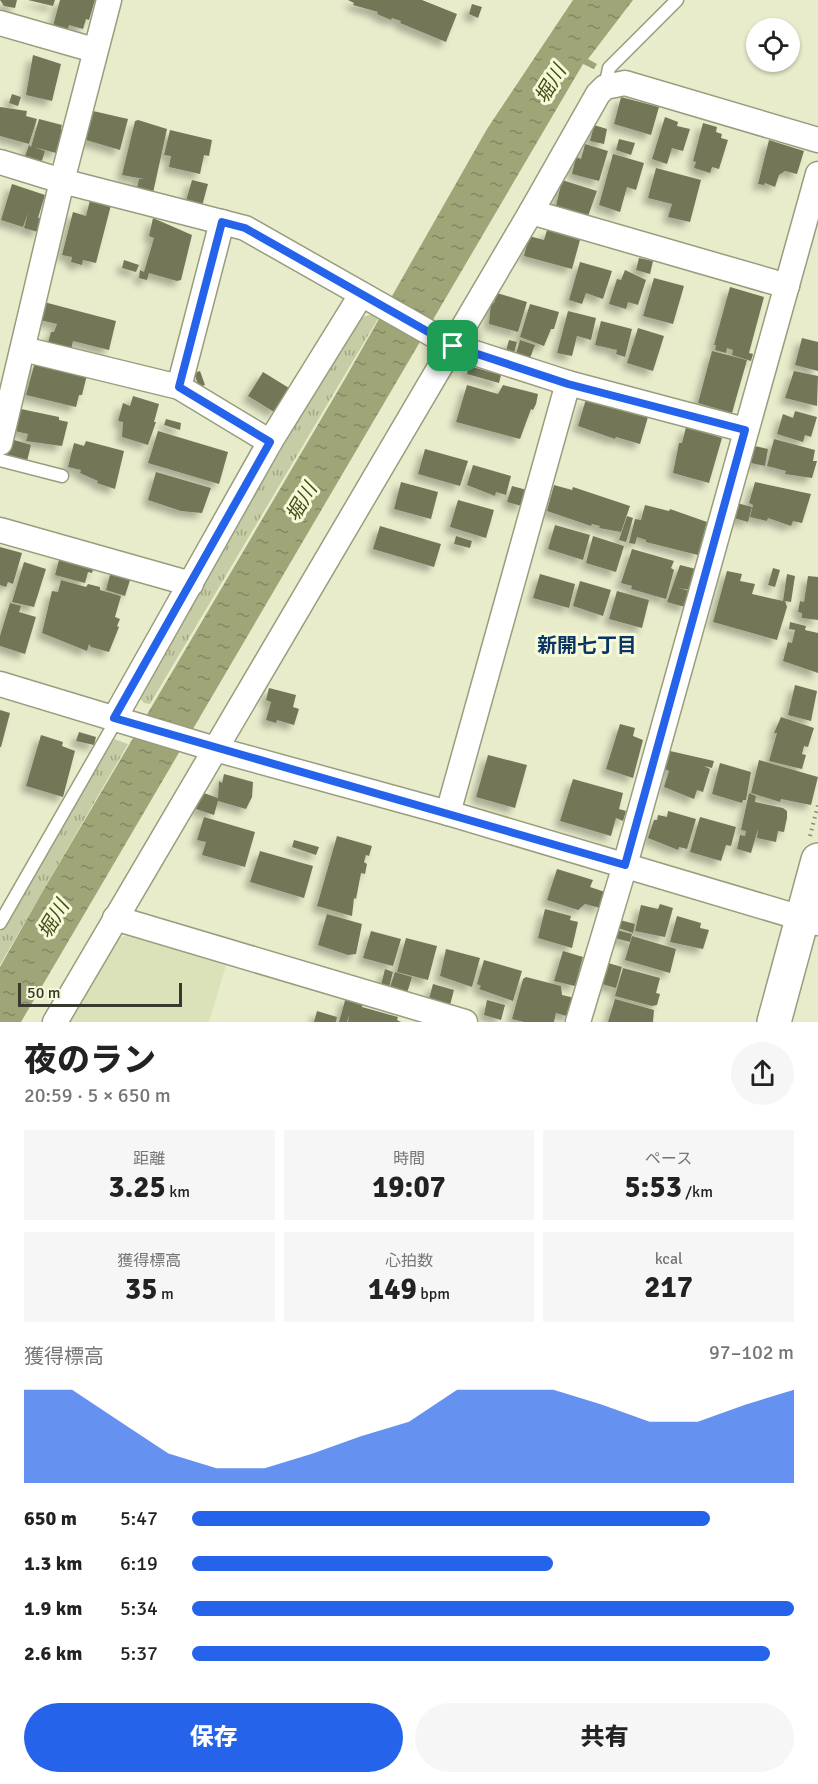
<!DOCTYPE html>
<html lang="ja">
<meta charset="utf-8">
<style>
body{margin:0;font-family:Signika,"Noto Sans JP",sans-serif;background:#f6f6f6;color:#222;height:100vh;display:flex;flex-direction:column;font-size:22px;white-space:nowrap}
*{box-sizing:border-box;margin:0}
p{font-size:20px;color:#767676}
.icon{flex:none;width:33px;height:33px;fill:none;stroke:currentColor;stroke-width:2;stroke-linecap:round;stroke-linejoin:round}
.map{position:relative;height:1022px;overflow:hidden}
.sheet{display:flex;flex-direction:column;background:#fff;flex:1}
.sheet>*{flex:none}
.fabs{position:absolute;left:746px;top:18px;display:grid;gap:12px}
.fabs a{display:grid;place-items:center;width:54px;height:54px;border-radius:50%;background:#fff;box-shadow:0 2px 4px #0004;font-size:30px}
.scale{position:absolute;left:18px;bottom:15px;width:164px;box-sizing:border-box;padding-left:6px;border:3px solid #38392c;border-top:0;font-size:16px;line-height:21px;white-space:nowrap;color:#38392c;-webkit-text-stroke:4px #f5fad8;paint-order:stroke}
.pin{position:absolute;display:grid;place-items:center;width:51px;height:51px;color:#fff;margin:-26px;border-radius:12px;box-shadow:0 3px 9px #0006}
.round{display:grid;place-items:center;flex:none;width:63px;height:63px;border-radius:32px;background:#f6f6f6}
.headline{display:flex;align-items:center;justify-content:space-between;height:102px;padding:0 24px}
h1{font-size:33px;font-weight:800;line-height:45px}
.metrics{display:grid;grid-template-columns:repeat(3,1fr);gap:9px;height:102px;padding:6px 24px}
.metrics div{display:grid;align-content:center;border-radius:0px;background:#f6f6f6;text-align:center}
.metrics b{font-size:30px;font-weight:800}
.metrics small{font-size:16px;font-weight:400}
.metrics p{font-size:16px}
.chart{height:168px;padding:12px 24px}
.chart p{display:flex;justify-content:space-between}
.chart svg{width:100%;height:108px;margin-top:6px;fill:#2563eb;opacity:.7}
.primary-button{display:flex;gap:12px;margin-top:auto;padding:12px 24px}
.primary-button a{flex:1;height:69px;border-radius:36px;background:#2563eb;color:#fff;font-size:24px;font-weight:800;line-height:69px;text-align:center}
.primary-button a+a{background:#f6f6f6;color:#222}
ul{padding:0 24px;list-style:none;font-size:20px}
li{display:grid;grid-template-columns:96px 72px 1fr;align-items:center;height:45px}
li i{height:15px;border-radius:8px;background:#2563eb}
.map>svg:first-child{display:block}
.built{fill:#dbe1b8}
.grass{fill:url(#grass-tufts)}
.water{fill:url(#water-ripples)}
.building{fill:#737759;filter:url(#shadow)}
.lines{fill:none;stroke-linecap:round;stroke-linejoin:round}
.lane-casing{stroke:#999d7e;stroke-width:15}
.street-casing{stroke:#999d7e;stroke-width:27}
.secondary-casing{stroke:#999d7e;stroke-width:36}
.path{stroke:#8b8e77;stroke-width:4;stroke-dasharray:1.5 4.5;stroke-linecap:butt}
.lane{stroke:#fff;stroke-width:12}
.street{stroke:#fff;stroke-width:24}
.secondary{stroke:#fff;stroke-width:33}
.route-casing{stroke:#fff;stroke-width:12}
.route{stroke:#2563eb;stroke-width:8}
.labels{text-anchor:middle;stroke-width:6;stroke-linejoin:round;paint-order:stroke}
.water-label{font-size:20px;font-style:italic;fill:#474c17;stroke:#f5fad8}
.neighbourhood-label{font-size:20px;font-weight:bold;fill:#0b3366;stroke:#f5fad8}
</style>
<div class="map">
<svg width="818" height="1022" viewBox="0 0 818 1022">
<defs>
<pattern id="grass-tufts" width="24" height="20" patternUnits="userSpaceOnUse" patternTransform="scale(1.5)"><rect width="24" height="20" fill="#c6cca5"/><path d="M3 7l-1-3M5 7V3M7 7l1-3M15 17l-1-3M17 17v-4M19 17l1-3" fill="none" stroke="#a2a787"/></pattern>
<pattern id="water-ripples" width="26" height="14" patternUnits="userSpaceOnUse" patternTransform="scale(1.5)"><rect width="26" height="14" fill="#a0a578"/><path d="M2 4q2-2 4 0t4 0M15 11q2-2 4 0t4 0" fill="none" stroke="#838763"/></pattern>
<filter id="shadow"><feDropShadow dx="-5.5" dy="5.5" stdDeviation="3" flood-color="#0004"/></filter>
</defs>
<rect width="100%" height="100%" fill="#e8eccb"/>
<!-- built -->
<polygon class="built" points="130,934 227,962 209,1022 67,1022 115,940"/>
<!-- grass -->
<g class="grass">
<polygon points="372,314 379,317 150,704 144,703 138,696 357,319"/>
<polygon points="114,739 128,744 0,965 0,932"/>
</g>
<!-- water -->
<polygon class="water" points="573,0 633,0 588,59 597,64 594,69 583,64 21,1022 0,1022 0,967 40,896 346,377 487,129"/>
<!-- building -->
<g class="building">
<polygon points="0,0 17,0 15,8 4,6"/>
<polygon points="28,0 55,0 53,6"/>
<polygon points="60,0 95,0 89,20 86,19 83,29 69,25 68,29 53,26"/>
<polygon points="348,0 422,0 457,14 446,42 400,23 401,21 392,18 391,20 377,14 378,12 353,5 354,3"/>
<polygon points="472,4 482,7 478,18 469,14"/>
<polygon points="33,55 61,64 52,101 26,95"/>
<polygon points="12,94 21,97 18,106 9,103"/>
<polygon points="621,97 659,107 651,135 614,124"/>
<polygon points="0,107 27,111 26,116 37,119 29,144 0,136"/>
<polygon points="93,111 128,119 120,150 86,140"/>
<polygon points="665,117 678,122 677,126 690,129 683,151 672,148 667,164 652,159"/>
<polygon points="39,119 62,125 61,129 65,130 56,153 34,147 45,151 41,164 24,159 29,145 31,147"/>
<polygon points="138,120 167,129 153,193 137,189 139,179 144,179 122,175 135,121"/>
<polygon points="703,123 717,127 716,132 722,134 721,138 728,140 719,169 712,167 710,173 694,168 696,162 693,161"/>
<polygon points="594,125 607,129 604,144 590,141"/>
<polygon points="170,130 212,140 209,156 204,155 200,174 169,167 171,156 164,155"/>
<polygon points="619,139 635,143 631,155 616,150"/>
<polygon points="769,140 804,151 797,174 785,171 779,175 775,187 765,183 764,185 758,184"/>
<polygon points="585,144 608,151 599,181 572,174 576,157 581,159"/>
<polygon points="613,154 644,163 636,190 627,187 620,212 599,205"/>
<polygon points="656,168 701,180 690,222 668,217 672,204 648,198"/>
<polygon points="192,180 208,184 202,206 186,201"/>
<polygon points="562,180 597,191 588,216 556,206"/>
<polygon points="12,184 45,195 38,218 43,217 38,232 24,228 28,213 23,227 1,220"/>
<polygon points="90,200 111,205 96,263 83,260 82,265 71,262 72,257 62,255 73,212 86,216"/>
<polygon points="153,218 192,235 181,280 177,281 149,273 147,280 139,278 140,270 144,272 154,238 149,236"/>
<polygon points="547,230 580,240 572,269 524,256 529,236 544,240"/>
<polygon points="639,258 653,261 650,274 636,270"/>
<polygon points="124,260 139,265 136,272 122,268"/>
<polygon points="580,262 612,271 603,299 586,293 582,304 569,300"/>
<polygon points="625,270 646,280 638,305 628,302 626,309 609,304 617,279 621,280"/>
<polygon points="654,278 684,286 673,324 643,316"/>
<polygon points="730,287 764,297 749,353 753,354 751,361 732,355 733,350 727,348 726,353 715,350 716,345 714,345"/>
<polygon points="497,293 527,302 518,332 489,324 491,302 494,303"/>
<polygon points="44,302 116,321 109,350 73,341 71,350 51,345 48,343 51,332 54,332 57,324 40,320"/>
<polygon points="530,304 559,312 554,329 551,329 544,346 520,337"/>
<polygon points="568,311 596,318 591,340 577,336 572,356 557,353"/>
<polygon points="601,321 632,329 625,357 616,354 617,350 595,345"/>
<polygon points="638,328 664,336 653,371 627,363"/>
<polygon points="802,338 818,342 818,371 795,365"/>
<polygon points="509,340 517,342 514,353 506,351"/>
<polygon points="520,340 535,345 530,358 516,354"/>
<polygon points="712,351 747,360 732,413 698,403"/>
<polygon points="35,362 87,375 82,395 79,395 76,407 26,395"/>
<polygon points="469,366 501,375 499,383 467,374"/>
<polygon points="200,371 205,385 199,387 194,373"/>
<polygon points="794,371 818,376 817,406 785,398"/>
<polygon points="263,372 289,388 274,412 248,396"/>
<polygon points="467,385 498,394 503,385 538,394 536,404 533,410 531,409 520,439 456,422"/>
<polygon points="133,396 159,404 154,422 156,422 148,445 122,437 123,422 118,421 123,403 130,406"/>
<polygon points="586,399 648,417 640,444 616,437 615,439 578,426"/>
<polygon points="21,409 59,417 59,420 68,422 62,446 26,441 28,434 15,431"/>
<polygon points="795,411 817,417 811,437 805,435 803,442 777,434 783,414 793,418"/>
<polygon points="166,419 181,423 180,430 164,425"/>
<polygon points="686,427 722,438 709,483 673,473 679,443 682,443"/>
<polygon points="158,431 228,452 219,484 148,463"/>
<polygon points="11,439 31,445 27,461 7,455"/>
<polygon points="774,439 815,450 813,461 817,461 812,478 785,474 786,471 767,466"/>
<polygon points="86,441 124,451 115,489 97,483 98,481 80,473 81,470 68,467 74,443 84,446"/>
<polygon points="755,446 768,449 765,466 751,463"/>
<polygon points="425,449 468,461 460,486 418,474"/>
<polygon points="473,465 511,476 506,495 496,492 495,496 467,485"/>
<polygon points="156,472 211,488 202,513 181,511 148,500"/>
<polygon points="401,482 438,492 431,519 394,509"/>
<polygon points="755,482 811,494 802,523 793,521 791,526 768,518 767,521 750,517 753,505 749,503"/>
<polygon points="554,485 572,490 573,487 630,506 621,532 599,528 600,526 592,524 591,526 547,511"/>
<polygon points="512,486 527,490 522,506 507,502"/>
<polygon points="458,500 494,510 486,538 450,527"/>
<polygon points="737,503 752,507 748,522 734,518"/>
<polygon points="645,505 669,511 670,509 707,522 698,555 646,542 646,540 637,537 635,544 629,543 635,519 641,520"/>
<polygon points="627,516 633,518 626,542 619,540"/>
<polygon points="555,525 590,535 583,560 548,549"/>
<polygon points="380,526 441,544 434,567 373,549"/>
<polygon points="456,536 472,541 470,548 454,544"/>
<polygon points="593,536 624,546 616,572 586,563"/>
<polygon points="0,547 22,553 13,584 8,582 6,587 0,585"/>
<polygon points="632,549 674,561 671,568 674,570 666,599 631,589 632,586 621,583"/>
<polygon points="60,556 94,566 92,573 88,572 85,583 55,575"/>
<polygon points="24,562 46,569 34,607 12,602"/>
<polygon points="680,565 696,569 690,590 678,588 690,591 685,607 667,602"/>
<polygon points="773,568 780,570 775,587 768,585"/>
<polygon points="111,571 131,577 125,596 106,590"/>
<polygon points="727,571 742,574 740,581 755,584 752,594 783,601 787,574 795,576 791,602 785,601 787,607 777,640 713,622"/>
<polygon points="540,574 575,584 569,608 533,598"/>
<polygon points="808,576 818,577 818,620 802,618 802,613 798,612 800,601 804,602"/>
<polygon points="61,580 86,587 88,584 100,587 100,590 121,596 115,617 120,619 117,626 119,627 109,652 91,647 89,644 87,651 42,633 52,591 58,592"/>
<polygon points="580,581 611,590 603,616 573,606"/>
<polygon points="617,591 649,600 642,628 609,619"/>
<polygon points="10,603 21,606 19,612 36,617 25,654 0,646 0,636"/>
<polygon points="790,622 806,626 805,630 818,633 818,673 783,661 788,642 792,643 795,630 789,629"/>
<polygon points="795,685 817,691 811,721 788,715"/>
<polygon points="269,688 296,695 293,707 299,709 294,725 277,720 276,723 266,720 271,702 266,700"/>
<polygon points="0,710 10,713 1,747 0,747"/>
<polygon points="781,717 814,728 808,747 804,746 802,754 806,755 802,769 769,761 777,733 774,733"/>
<polygon points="620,724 635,728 633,736 643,740 633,778 606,769"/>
<polygon points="79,732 96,737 94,745 76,741"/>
<polygon points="41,735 63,742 62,746 75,751 63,797 26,786"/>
<polygon points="670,751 714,761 712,768 704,766 710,769 703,792 697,790 694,799 664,787 669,771 665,769"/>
<polygon points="488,755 527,765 515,808 476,797"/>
<polygon points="759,760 818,777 811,805 781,799 780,802 751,793"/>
<polygon points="720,763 751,772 746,800 743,800 742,803 712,794"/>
<polygon points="224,774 253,782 252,797 246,809 218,801 214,815 196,809 201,792 218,798 219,781 222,783"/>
<polygon points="573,779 623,793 619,809 626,811 623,821 616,818 611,836 560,821"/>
<polygon points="749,793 756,796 755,802 783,808 787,811 787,818 784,832 778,831 776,842 757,838 758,829 751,853 737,849 740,835 745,836 746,831 741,830"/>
<polygon points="668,811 696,819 687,849 679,847 678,850 648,838 654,820 657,820 658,815 667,817"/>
<polygon points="204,817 255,832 245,867 202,855 206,842 197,840"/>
<polygon points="700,817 736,827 731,846 726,845 721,861 690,852"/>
<polygon points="337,836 372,846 369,856 366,855 364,862 367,864 365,874 361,873 356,899 354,898 352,916 317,906"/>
<polygon points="294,840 319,847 316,855 292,847"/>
<polygon points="260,851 313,866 304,898 250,882"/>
<polygon points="557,869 593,880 590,887 605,892 600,908 585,904 578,910 547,900"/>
<polygon points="660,904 673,908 665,937 635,931 641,905 658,909"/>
<polygon points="545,909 571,916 570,920 578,922 572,948 538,938"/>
<polygon points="327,914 362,924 356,954 348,955 318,945"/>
<polygon points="677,916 701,923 700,928 709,930 703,949 670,942"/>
<polygon points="620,920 635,924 633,933 618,928"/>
<polygon points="617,930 632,934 630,942 615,938"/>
<polygon points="371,931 401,939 393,966 363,958"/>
<polygon points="632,936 676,949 670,973 625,960"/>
<polygon points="406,938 437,946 428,980 397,972"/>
<polygon points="446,949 480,958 472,987 440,976"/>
<polygon points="563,951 583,957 575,986 554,981"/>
<polygon points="484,960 522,971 513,1001 479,989 481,986 477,984"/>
<polygon points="608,963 622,967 616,988 602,984"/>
<polygon points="623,968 660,978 656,993 660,994 657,1005 652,1006 615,996"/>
<polygon points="385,969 393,972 389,987 381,985"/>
<polygon points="395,972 412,977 407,993 390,987"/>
<polygon points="526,977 561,986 562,995 575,998 570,1017 556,1013 554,1022 524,1022 512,1019 523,979"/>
<polygon points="433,984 454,990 450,1005 429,999"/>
<polygon points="346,997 363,1002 362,1007 398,1017 397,1020 401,1022 348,1022 349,1015 347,1022 339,1022"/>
<polygon points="615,999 654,1010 653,1022 608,1022"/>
<polygon points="487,1000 505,1005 501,1020 484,1015"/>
<polygon points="317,1011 337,1017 336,1022 314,1022"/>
</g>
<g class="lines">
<!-- lane casing -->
<g class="lane-casing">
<g id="lane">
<polyline points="605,87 609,68 677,0"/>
<polyline points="0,460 62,476"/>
<polyline points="0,923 117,719"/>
</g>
</g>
<!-- street casing -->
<g class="street-casing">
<g id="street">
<polyline points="0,23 94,50"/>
<polyline points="0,162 62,181 245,228 453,346 568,383 745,430"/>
<polyline points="531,212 787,286"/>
<polyline points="23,349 179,387 270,442"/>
<polyline points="179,387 222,222"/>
<polyline points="0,443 62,181 109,0"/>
<polyline points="0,530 191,584"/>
<polyline points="0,684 215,749 448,813 818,923"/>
<polyline points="114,719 270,442 361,295"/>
<polyline points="448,813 568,383"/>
<polyline points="115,918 465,1022"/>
<polyline points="55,1022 531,212 598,94 605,87 625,83 818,140"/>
<polyline points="578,1022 625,865 818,174"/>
</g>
</g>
<!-- secondary casing -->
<g class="secondary-casing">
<polyline id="secondary" points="774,1022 818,860"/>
</g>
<!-- path -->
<polyline class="path" points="810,836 818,805"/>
<!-- lane -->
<use href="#lane" class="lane"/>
<!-- street -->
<use href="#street" class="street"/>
<!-- secondary -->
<use href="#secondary" class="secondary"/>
</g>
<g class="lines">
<!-- route casing -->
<g class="route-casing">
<polygon id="route" points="222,222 245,228 453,346 568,384 745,430 625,865 114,718 270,442 179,387"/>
</g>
<!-- route -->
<use href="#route" class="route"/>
</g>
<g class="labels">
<!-- water labels -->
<g class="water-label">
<text transform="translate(550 84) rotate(-59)" y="7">堀川</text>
<text transform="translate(301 502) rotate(-59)" y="7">堀川</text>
<text transform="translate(53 919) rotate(-59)" y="7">堀川</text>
</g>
<!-- neighbourhood labels -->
<g class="neighbourhood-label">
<text x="587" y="652">新開七丁目</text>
</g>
</g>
</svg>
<div class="fabs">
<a><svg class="icon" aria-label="locate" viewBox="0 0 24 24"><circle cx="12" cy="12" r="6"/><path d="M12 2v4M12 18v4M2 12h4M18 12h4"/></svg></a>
</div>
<div class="scale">50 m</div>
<div class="pin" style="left:453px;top:346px;background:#1e9e55"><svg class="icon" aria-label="arrive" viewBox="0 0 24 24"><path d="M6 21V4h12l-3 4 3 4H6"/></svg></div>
</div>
<section class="sheet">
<div class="headline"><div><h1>夜のラン</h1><p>20:59 · 5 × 650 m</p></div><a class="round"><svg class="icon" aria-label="share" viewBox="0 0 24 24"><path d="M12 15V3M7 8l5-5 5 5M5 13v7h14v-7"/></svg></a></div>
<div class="metrics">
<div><p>距離</p><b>3.25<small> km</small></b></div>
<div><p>時間</p><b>19:07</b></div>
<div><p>ペース</p><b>5:53<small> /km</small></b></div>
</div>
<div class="metrics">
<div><p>獲得標高</p><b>35<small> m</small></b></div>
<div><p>心拍数</p><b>149<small> bpm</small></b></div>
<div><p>kcal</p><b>217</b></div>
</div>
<div class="chart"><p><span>獲得標高</span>97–102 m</p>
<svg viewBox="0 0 160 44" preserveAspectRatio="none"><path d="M0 44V6L10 6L20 19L30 32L40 38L50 38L60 32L70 25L80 19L90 6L100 6L110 6L120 12L130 19L140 19L150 12L160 6V44z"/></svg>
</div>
<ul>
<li><b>650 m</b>5:47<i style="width:86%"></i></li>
<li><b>1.3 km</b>6:19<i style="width:60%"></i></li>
<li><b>1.9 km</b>5:34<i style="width:100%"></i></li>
<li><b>2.6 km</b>5:37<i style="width:96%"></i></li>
</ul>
<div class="primary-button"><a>保存</a><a>共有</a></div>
</section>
